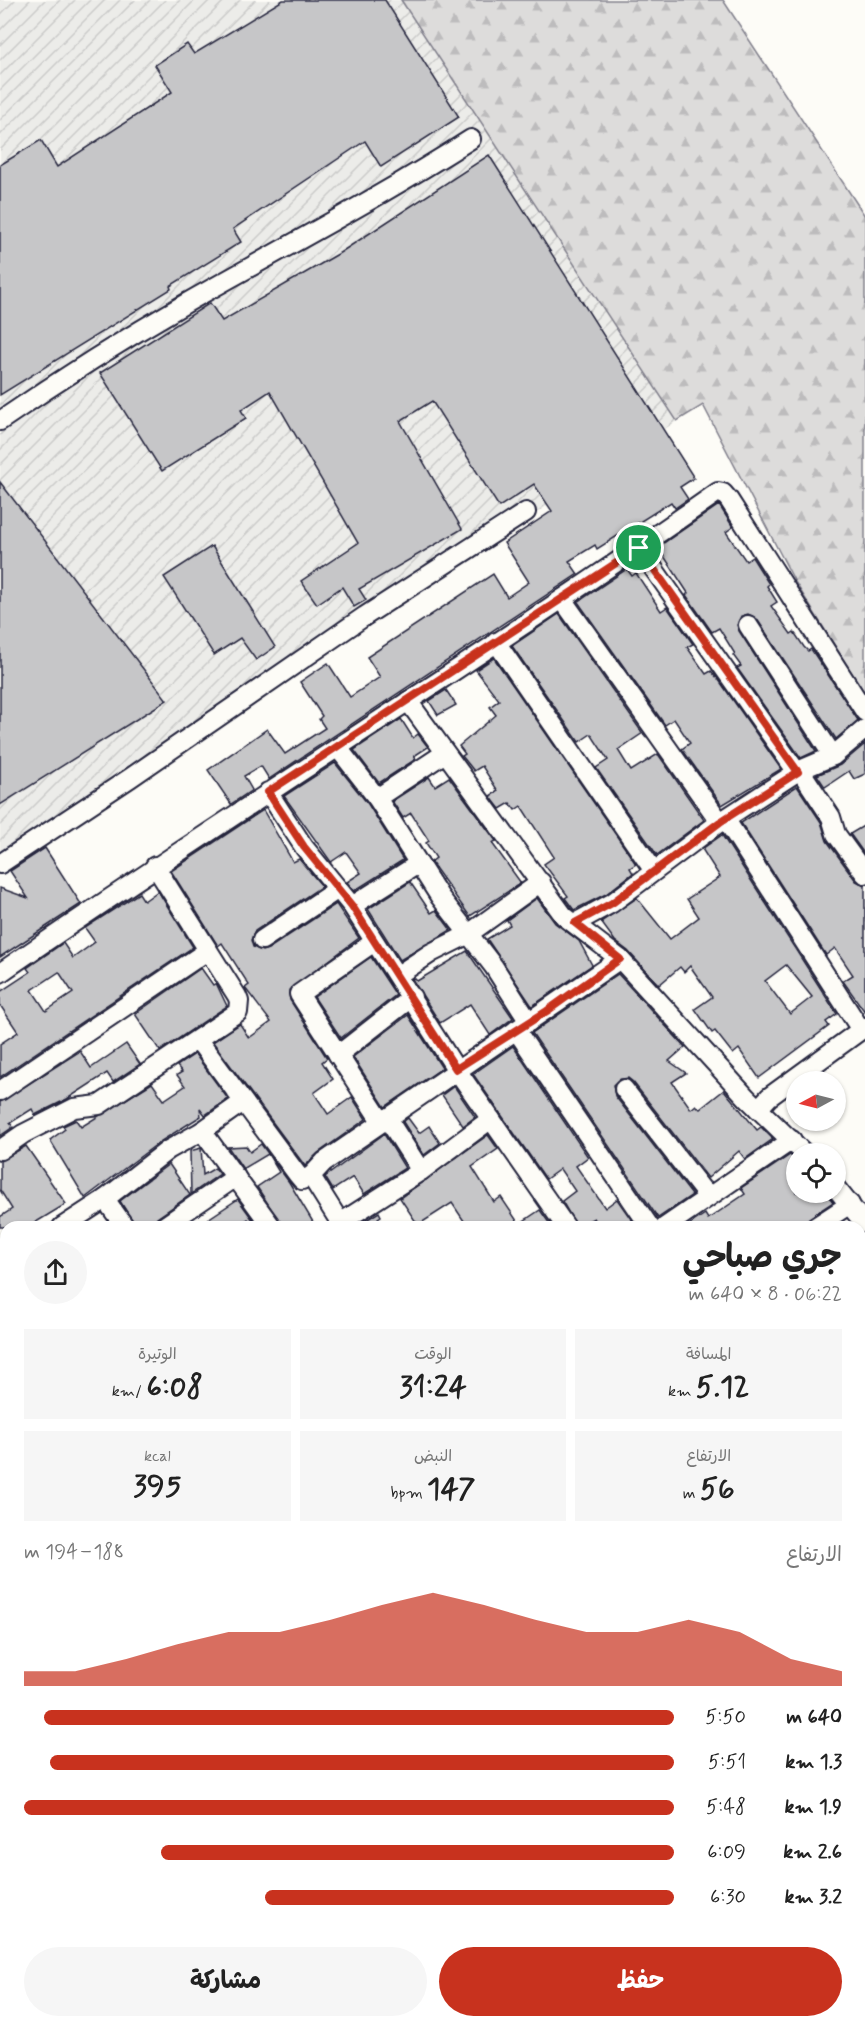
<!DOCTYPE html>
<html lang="ar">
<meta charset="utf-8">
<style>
body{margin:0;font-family:Mynerve,"Playpen Sans Arabic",sans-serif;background:#f6f6f6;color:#222;direction:rtl;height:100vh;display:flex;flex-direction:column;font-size:22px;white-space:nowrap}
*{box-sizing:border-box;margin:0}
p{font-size:20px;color:#767676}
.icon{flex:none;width:33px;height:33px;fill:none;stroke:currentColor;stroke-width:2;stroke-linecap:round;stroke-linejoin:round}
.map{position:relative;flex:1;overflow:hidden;direction:ltr}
.side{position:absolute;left:0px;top:1221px;width:866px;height:807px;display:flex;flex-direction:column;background:#fff;border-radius:18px 18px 0 0;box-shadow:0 2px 4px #0004;direction:rtl}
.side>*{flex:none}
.needle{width:39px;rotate:263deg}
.buttons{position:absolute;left:786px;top:1071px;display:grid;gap:12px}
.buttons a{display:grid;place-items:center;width:60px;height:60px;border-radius:50%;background:#fff;box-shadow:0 2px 4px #0004;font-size:30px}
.pin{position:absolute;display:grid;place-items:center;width:51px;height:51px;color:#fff;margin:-26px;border:3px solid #fff;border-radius:50%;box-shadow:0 2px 6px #0007}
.round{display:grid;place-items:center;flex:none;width:63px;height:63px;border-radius:32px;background:#f6f6f6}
.head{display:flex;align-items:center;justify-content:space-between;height:102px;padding:0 24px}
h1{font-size:33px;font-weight:700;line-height:45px}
.stats{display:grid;grid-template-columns:repeat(3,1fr);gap:9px;height:102px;padding:6px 24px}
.stats div{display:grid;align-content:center;border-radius:0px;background:#f6f6f6;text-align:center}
.stats b{font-size:30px;font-weight:700}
.stats small{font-size:16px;font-weight:400}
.stats p{font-size:16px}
.chart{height:168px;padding:12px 24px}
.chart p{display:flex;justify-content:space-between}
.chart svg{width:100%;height:108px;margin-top:6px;fill:#c8321e;opacity:.7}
.primary-button{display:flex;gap:12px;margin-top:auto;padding:12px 24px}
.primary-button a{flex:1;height:69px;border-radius:36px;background:#c8321e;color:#fff;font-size:24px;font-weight:700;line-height:69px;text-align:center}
.primary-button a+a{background:#f6f6f6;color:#222}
ul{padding:0 24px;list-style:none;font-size:20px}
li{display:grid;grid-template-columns:96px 72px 1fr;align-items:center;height:45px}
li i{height:15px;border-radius:8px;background:#c8321e}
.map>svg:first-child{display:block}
.industrial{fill:url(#industrial-furrows)}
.forest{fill:url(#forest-firs);stroke:#807f8b;stroke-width:1.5}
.building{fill:#c6c6c8;stroke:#22223b;stroke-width:1.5;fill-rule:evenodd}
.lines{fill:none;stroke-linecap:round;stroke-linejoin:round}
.street-casing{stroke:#22223b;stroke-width:22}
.secondary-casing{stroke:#22223b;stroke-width:30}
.street{stroke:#fdfcf7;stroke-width:18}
.secondary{stroke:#fdfcf7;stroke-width:26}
.route-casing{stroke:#fff;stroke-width:12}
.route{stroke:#c8321e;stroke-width:8}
</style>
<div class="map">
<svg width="865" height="2028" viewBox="0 0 865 2028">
<defs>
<pattern id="industrial-furrows" width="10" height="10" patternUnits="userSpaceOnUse" patternTransform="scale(1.5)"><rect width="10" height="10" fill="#ecece9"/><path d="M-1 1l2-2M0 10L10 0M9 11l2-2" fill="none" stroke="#cacac9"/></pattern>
<pattern id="forest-firs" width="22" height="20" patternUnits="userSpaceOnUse" patternTransform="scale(1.5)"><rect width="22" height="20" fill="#dddcdb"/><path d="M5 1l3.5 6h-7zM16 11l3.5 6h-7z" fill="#bdbcbd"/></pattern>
</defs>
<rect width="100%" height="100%" fill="#fdfcf7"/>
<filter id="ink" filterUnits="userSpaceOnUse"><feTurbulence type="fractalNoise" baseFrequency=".0167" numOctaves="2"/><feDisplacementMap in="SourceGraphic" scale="12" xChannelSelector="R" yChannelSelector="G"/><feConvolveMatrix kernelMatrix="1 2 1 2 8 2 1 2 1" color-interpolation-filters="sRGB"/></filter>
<g filter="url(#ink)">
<!-- industrial -->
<polygon class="industrial" points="0,0 401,0 677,421 0,863"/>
<!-- forest -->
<polygon class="forest" points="401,0 723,0 865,216 865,694 795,582 703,405 677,421"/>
<!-- building -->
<g class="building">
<polygon points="283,0 385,0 459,117 381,167 365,141 233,229 241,242 170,286 171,289 0,395 0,165 41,140 57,167 172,92 155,65 187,44 194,54"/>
<polygon points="489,155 694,478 680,487 688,499 675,508 671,502 597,549 595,545 569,561 578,574 269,779 261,766 244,776 252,790 231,804 208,770 267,729 285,754 325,728 319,719 322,716 300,682 328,663 350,697 380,677 367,657 493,574 507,597 529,582 504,543 552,511 534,484 499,507 432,401 400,421 462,529 359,589 366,600 354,607 342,587 317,604 301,581 358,543 270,391 241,410 246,418 162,471 100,373 210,303 222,321 338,254"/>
<polygon points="0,482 167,700 0,805"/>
<polygon points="719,505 733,527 726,532 746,561 752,557 769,584 767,586 777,602 771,606 791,634 794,632 804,647 808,651 811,649 858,720 836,739 757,619 748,614 741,616 737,625 739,631 816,751 801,758 737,668 741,666 733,655 735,654 719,628 712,632 686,595 688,593 658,547"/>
<polygon points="212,546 275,647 256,660 240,638 214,655 164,577"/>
<polygon points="627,569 632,576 636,573 661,611 667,607 693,644 687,647 706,674 711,671 719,680 781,769 722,805 682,749 690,743 674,719 665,725 578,602"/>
<polygon points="559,614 646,738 643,733 618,750 631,771 658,754 704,820 657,855 596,768 608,760 591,734 579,742 512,646"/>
<polygon points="494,658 636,864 630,868 633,873 606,894 574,910 565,898 568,896 544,864 554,857 521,806 515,810 510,803 500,809 490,796 498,791 482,766 474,771 462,756 465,754 459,746 496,715 490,707 499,700 476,670"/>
<polygon points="446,690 456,705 438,715 429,701"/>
<polygon points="401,719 413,738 418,734 428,747 414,756 416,759 379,783 354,750"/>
<polygon points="865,744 865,774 854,779 849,771 825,787 817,775 840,765"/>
<polygon points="335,763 368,804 403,860 354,891 347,882 361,873 346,852 331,862 284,796"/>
<polygon points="429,777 435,786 449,777 496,841 492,843 521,883 470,916 471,918 431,862 436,858 426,843 429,841 411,813 403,818 392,801"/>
<polygon points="797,786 821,822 827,841 856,881 865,885 865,1012 843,981 853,975 835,948 826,955 741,823"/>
<polygon points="263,810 293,862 299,859 322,886 255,931 251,940 253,947 262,951 268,949 336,904 359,938 289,990 290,1000 327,1058 322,1062 333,1079 314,1093 328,1114 352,1097 366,1119 318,1153 305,1166 213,1042 240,1024 249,1038 271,1022 245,988 249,985 222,943 218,946 171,871"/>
<polygon points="865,825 865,855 850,834"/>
<path d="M722 835 837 1014 826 1022 829 1026 759 1078 739 1049 733 1054 715 1031 712 1033 695 1009 712 997 690 966 684 972 680 967 659 985 628 951 615 941 601 922 637 898 670 939 699 917 687 899 720 877 702 849ZM786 965 812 997 790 1014 765 981Z"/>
<polygon points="45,848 81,904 0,957 0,888 28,898 10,871"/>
<polygon points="410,882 431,913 436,910 451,930 400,960 368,909"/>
<path d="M158 891 193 947 0 1077V1044L18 1032 0 1005V992L30 972 27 968 63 943 73 958 95 942 85 928 139 893 144 901ZM59 972 73 993 46 1011 32 990Z"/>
<polygon points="537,898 555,923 579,941 592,965 532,1006 487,939 510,925 507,920"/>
<polygon points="467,951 513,1018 490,1035 470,1004 440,1023 412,979 414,978 417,981"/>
<polygon points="371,957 396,995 341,1038 314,997"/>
<polygon points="201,968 213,985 216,983 227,1006 160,1051 135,1014"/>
<polygon points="618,974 685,1047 669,1061 686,1073 672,1082 691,1109 696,1105 700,1109 724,1090 757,1130 761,1127 773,1139 745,1159 739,1151 708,1178 633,1082 628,1078 618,1080 613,1085 615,1096 692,1195 658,1218 532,1033"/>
<polygon points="408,1015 442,1068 385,1107 353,1057"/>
<polygon points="126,1044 140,1064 113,1082 107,1073 67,1099 35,1115 32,1109 10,1123 13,1127 0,1136 0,1102 80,1051 91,1068"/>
<polygon points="513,1046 588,1157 576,1166 605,1208 617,1199 633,1222 626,1227 600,1227 594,1218 577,1227 562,1201 575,1191 560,1169 546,1179 473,1074"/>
<polygon points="195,1054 228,1099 205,1115 200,1108 201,1116 161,1141 85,1198 50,1140 65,1129 63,1126 76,1120 81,1127 152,1083 164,1100 185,1086 177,1075 182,1072 177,1066"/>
<polygon points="454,1086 475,1117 463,1126 442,1095"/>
<polygon points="408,1118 419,1133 429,1126 440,1143 424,1155 403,1122"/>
<polygon points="384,1134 405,1168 364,1194 353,1177 333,1190 325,1177"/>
<polygon points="488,1135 498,1149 472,1167 494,1202 501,1197 519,1224 540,1210 552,1227 468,1227 452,1203 418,1225 400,1198"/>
<polygon points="261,1144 289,1182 316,1227 283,1227 257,1187 279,1172 268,1154 243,1169 228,1147 246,1146 250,1152"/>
<polygon points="26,1146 66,1204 28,1227 0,1227 0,1217 12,1209 0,1190 0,1161"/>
<polygon points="201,1148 203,1175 215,1168 220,1174 191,1194 190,1151"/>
<polygon points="790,1155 796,1161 796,1192 826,1192 833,1202 809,1218 804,1227 686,1227 705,1214 708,1219 745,1194 741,1188"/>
<polygon points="169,1164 190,1195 157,1218 152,1227 136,1227 120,1201"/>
<polygon points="238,1199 258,1227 254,1227 248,1219 236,1227 196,1227"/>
<polygon points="379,1212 381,1216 378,1218 384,1227 355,1227"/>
</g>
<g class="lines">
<!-- street casing -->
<g class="street-casing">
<g id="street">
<path d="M0 421C61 379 124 339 188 302 283 248 379 198 471 139"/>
<polyline points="639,548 797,772"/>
<polyline points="562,599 720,822"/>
<polyline points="748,625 833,756"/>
<polyline points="496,642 654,871"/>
<polyline points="408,701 564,916 620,959 747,1098 805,1154"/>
<polyline points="338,748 377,798 440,897 494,967 529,1022"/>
<polyline points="800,770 831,817 836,834 865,874"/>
<polyline points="268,792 304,847 352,906 456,1069 566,1227"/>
<polyline points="377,798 445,753"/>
<polyline points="726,820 861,1030"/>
<polyline points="0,864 130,778 365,616 526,512"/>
<polyline points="352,906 418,864"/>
<polyline points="575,923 612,903 720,822 800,770 833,756 865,729"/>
<polyline points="262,940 338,889"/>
<polyline points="374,942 299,994 381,1121"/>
<path d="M0 973C237 809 482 658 718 492L723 493 729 500 865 712"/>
<polyline points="398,975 431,953 467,935 541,882"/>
<polyline points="516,1030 650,1227"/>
<polyline points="198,1040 297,1174 302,1180 311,1176"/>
<polyline points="338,1055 412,997"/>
<polyline points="624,1089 708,1197"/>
<polyline points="0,1091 207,951"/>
<polyline points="758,1109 769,1097 865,1027"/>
<polyline points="387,1118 421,1171"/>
<polyline points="202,1131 272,1227"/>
<polyline points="0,1150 23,1134 74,1108 99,1105 238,1012 239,1001 237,996 155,866"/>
<polyline points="836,1188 865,1224"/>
<polyline points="105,1199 125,1227"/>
<polyline points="340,1223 421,1171 491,1119"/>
<polyline points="62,1227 105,1199 168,1150 202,1131 243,1102"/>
<polyline points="163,1227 236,1177"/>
<polyline points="343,1227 311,1176 324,1162 620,959"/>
<polyline points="665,1227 792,1140"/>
<polyline points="815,1227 850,1204"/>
<polyline points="0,1268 6,1264"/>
<polyline points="0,1417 6,1413"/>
<polyline points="0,1538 6,1534"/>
<polyline points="860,1858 865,1857"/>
<polyline points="693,2022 695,2028"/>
</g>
</g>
<!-- secondary casing -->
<g class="secondary-casing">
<g id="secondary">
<polyline points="860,1322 865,1317"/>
<polyline points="0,1599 6,1609"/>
<polyline points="163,2028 169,2022"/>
</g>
</g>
<!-- street -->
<use href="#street" class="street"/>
<!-- secondary -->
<use href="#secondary" class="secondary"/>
</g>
</g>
<g class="lines" filter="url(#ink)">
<!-- route casing -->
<g class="route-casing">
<polygon id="route" points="639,548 798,772 720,822 612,903 575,923 620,959 547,1011 456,1069 352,906 304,847 268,792"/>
</g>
<!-- route -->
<use href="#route" class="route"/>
</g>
</svg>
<div class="buttons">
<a><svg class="needle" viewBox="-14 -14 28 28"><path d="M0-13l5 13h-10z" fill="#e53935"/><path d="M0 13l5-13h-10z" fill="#767676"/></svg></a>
<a><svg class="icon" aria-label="locate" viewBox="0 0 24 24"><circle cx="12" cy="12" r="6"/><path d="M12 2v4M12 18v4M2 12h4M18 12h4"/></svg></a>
</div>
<div class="pin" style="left:639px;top:548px;background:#1e9e55"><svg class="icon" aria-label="arrive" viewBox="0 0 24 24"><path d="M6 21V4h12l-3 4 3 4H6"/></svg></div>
<section class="side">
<div class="head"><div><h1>جري صباحي</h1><p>06:22 · 8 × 640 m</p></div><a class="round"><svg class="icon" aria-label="share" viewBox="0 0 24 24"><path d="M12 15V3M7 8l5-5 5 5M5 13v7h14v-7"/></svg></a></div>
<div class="stats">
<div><p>المسافة</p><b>5.12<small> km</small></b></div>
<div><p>الوقت</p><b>31:24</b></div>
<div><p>الوتيرة</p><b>6:08<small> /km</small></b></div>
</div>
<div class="stats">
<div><p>الارتفاع</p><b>56<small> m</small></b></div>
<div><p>النبض</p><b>147<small> bpm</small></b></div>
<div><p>kcal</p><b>395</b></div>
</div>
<div class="chart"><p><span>الارتفاع</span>188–194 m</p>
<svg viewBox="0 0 160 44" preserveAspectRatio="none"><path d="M0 44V38L10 38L20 33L30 27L40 22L50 22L60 17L70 11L80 6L90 11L100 17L110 22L120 22L130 17L140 22L150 33L160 38V44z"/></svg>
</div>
<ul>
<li><b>640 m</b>5:50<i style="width:97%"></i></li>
<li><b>1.3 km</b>5:51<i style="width:96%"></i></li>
<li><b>1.9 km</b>5:48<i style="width:100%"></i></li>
<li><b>2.6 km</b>6:09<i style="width:79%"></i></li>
<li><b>3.2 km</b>6:30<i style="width:63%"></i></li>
</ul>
<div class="primary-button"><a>حفظ</a><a>مشاركة</a></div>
</section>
</div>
